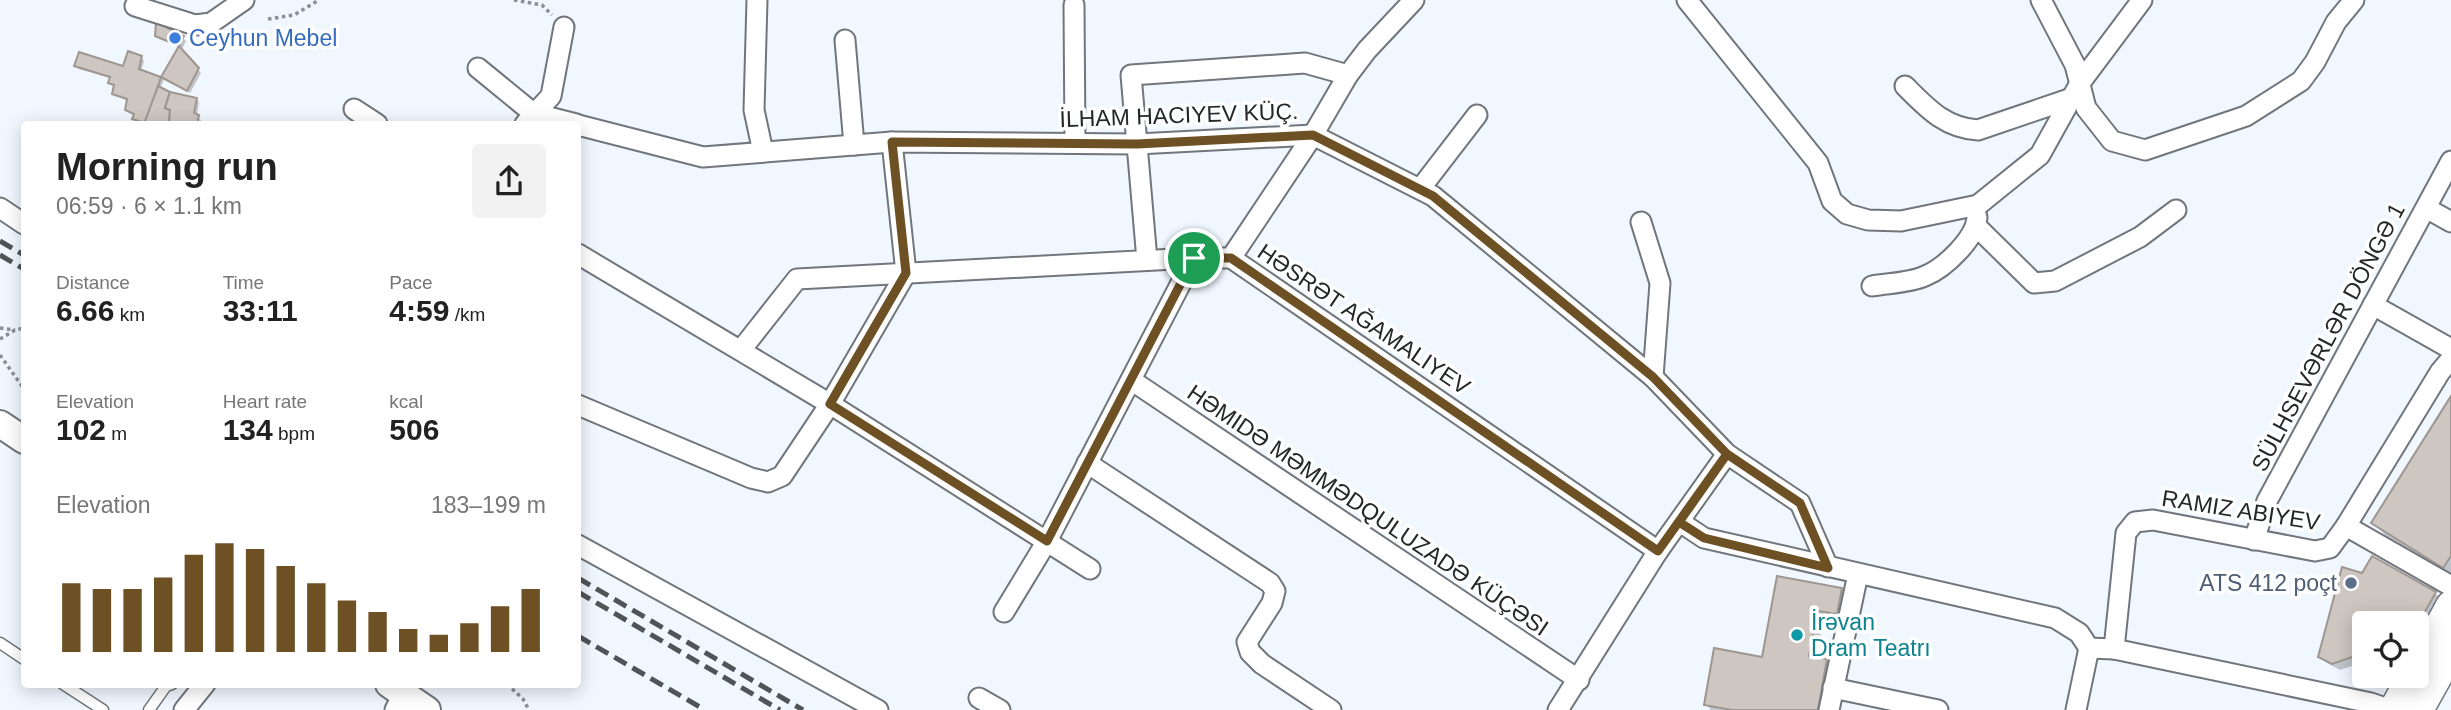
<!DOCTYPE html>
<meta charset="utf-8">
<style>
body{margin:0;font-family:Helvetica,sans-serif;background:#f2f2f2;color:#222;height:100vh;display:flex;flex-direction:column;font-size:26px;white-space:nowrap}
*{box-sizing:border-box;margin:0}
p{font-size:23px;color:#767676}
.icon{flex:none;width:38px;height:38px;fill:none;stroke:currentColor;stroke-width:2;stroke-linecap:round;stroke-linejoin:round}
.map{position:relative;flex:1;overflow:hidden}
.side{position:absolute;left:21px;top:121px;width:560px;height:567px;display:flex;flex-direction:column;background:#fff;border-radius:7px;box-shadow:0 4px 18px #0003}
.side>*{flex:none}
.buttons{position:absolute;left:2352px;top:611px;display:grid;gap:14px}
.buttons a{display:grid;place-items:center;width:77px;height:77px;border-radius:7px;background:#fff;box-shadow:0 4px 18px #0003;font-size:35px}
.pin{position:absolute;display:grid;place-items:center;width:60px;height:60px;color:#fff;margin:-30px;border:4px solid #fff;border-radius:50%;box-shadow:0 2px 7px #0007}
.round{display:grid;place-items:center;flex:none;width:74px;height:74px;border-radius:7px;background:#f2f2f2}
.summary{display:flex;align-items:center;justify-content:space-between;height:119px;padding:0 35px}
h1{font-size:38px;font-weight:800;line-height:52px}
.metrics{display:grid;grid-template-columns:repeat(3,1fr);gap:10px;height:119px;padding:7px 35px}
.metrics div{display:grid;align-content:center}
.metrics b{font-size:30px;font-weight:800}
.metrics small{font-size:19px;font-weight:400}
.metrics p{font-size:19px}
.chart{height:196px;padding:14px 35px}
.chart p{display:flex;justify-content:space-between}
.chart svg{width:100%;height:126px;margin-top:7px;stroke:#6e5025;stroke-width:6}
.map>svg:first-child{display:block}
.shadow{fill:#0003}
.building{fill:#cec6c0;stroke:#9e9690;stroke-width:2}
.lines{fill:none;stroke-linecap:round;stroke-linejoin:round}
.lane-casing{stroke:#70767c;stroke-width:13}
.street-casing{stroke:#70767c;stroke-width:23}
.secondary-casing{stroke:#70767c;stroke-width:30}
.primary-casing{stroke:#70767c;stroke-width:33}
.path{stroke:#8a8f94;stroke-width:3.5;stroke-dasharray:3.5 3.5;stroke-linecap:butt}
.lane{stroke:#fff;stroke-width:10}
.street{stroke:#fff;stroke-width:19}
.secondary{stroke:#fff;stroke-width:26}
.primary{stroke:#fff;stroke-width:30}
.rail{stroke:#505457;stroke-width:5;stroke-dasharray:14 7;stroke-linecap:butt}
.route-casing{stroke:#fff;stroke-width:14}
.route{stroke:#6e5025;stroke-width:9}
.shop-dot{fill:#3f7fe0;stroke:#fff;stroke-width:2.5}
.service-dot{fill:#5c6f8a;stroke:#fff;stroke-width:2.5}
.culture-dot{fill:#0f9aa8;stroke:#fff;stroke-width:2.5}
.labels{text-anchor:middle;stroke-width:7;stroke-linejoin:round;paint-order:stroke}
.shop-label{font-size:23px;fill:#366cbe;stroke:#fff;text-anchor:start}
.street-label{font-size:23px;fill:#25282a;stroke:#fff}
.service-label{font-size:23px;fill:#4e5e75;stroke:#fff;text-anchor:end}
.culture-label{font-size:23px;fill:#0d838f;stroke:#fff;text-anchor:start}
</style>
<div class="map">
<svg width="2451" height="710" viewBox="0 0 2451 710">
<rect width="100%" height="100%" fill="#f0f7fe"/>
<!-- shadow -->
<g class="shadow">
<polygon points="157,35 183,38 186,41 181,51 201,73 190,93 164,79 160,89 196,99 199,102 197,116 201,120 201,124 146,124 137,122 134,119 135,115 127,109 129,101 113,93 116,86 110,82 111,78 79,69 76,66 124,68 141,57 144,61 141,72 162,79 180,47"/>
<polygon points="2451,399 2451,577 2387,537 2373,523"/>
<polygon points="2343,569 2435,593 2442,600 2417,643 2417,623 2364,623 2364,662 2340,670 2327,663 2320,656"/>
<polygon points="1778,578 1841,589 1848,596 1844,620 1824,617 1816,659 1827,661 1834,668 1826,710 1711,710 1706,704 1764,659"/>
</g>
<!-- building -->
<g class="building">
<polygon points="156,22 184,36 179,46 155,36"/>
<polygon points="179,46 199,68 187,91 161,77"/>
<polygon points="128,51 142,56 139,69 161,77 146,123 132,119 134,114 125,110 127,99 112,94 114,85 108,83 110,77 74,66 79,52 123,66"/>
<polygon points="158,86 170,92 165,108 170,110 169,124 144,124"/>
<polygon points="170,92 197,98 194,113 199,115 197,124 169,124 170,110 165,108"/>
<polygon points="2451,396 2451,556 2443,568 2371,523"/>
<polygon points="2372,556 2436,592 2417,626 2417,623 2364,623 2364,653 2332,664 2318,657 2342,567 2362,573"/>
<polygon points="1777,576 1842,588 1837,614 1817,611 1809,656 1827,659 1818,710 1732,710 1704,705 1714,648 1762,657"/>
</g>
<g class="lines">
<!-- lane casing -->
<g class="lane-casing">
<g id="lane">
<polyline points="0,643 24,659"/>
<polyline points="63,684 103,710"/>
<polyline points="149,710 166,686 172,684"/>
</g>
</g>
<!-- street casing -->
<g class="street-casing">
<g id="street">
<polyline points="757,0 754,110 763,152"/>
<polyline points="1687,0 1818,163 1832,201 1847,214 1868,220 1901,221 1978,205 2040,155 2080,83 2142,0"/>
<polyline points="2041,0 2075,65 2086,108 2112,141 2145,150 2246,116 2301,81 2315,62 2336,22 2354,0"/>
<polyline points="1074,5 1075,143"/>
<polyline points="135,6 195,25 211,23 244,0"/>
<polyline points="845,40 854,145"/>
<polyline points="478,68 533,113 576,124"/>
<path d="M1905 86C1927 108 1945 128 1978 130L2072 98"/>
<polyline points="354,109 377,124"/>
<polyline points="525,124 551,96 564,27"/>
<polyline points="578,125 703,157 892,142 1137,144 1313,135 1433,196 1653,377 1727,454 1800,503 1828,567"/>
<polyline points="1420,189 1477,115"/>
<polyline points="0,208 24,224"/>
<polyline points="2426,208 2451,222"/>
<polyline points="1641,222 1660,283 1653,377"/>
<polyline points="1976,226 2034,283 2055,281 2140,237 2176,210"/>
<polyline points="578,254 830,404 1090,569"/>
<polyline points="1231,258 1313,135 1348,75 1367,50 1414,0"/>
<polyline points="1147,260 1131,75 1305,63 1348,75"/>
<path d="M1872 286C1888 283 1910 283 1925 276 1945 268 1976 238 1977 217"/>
<polyline points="2373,305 2451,349"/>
<polyline points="741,350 797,279 1194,258 1231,258 1658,551"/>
<polyline points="1131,380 1579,680"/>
<polyline points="578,405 751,478 768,482 782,476 830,404 906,273 892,142"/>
<polyline points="1087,463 1270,583 1275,591 1272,603 1247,642 1250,652 1262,664 1331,710"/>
<polyline points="1680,522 1704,538 2055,618 2079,633 2089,648 2114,649 2371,703 2391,710"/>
<polyline points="2346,526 2451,586"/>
<polyline points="2254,540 2267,501 2451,161"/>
<polyline points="578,545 878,710"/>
<polyline points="1004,612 1047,541 1194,258"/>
<polyline points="2114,649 2126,533 2135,522 2153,520 2315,551 2330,548 2346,526 2440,372 2451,359"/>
<polyline points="1833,688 1938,710"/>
<polyline points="979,698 1000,710"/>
<polyline points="184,710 205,684"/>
<polyline points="395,710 403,694"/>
<polyline points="1558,710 1658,551 1727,454"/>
<polyline points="1829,710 1858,574"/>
<polyline points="2076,710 2089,648"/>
</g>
</g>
<!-- secondary casing -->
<g class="secondary-casing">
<g id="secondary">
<polyline points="0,424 24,440"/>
<polyline points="389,684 427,710"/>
</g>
</g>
<!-- primary casing -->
<g class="primary-casing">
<g id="primary">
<polyline points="2417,669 2451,606"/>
<polyline points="2394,710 2413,676"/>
<polyline points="2418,710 2451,651"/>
</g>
</g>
<!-- path -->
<g class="path">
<polyline points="514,0 542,5 552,15"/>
<polyline points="268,19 294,15 319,0"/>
<polyline points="0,328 15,330"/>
<polyline points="0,339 15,330 24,328"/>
<polyline points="0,355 24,389"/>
<polyline points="507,684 523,699 529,710"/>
</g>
<!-- lane -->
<use href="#lane" class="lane"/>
<!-- street -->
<use href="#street" class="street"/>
<!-- secondary -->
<use href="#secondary" class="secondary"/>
<!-- primary -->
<use href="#primary" class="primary"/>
<!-- rail -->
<g class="rail">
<polyline points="0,241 24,255"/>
<polyline points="0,255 24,269"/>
<polyline points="578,578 803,710"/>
<polyline points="578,592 780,710"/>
<polyline points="578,636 705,710"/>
</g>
</g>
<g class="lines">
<!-- route casing -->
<g class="route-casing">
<polyline id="route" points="1194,258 1047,541 830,404 906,273 892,142 1137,144 1313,135 1433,196 1653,377 1727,454 1679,522 1704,538 1828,568 1800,503 1727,454 1658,551 1231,258 1194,258"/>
</g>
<!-- route -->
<use href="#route" class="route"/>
</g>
<!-- markers -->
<circle class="shop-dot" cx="175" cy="38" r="7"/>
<circle class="service-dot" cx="2351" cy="583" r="7"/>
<circle class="culture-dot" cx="1797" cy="635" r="7"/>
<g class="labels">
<!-- shop labels -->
<g class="shop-label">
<text x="189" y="46">Ceyhun Mebel</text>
</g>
<!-- street labels -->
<g class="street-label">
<text transform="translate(1179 115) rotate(-2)" y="8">İLHAM HACIYEV KÜÇ.</text>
<text transform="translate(1364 319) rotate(34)" y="8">HƏSRƏT AĞAMALIYEV</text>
<text transform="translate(2328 337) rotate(-62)" y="8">SÜLHSEVƏRLƏR DÖNGƏ 1</text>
<text transform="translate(1368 510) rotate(34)" y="8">HƏMIDƏ MƏMMƏDQULUZADƏ KÜÇƏSI</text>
<text transform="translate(2241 510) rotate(9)" y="8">RAMIZ ABIYEV</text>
</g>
<!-- service labels -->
<g class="service-label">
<text x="2337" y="591">ATS 412 poçt</text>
</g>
<!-- culture labels -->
<g class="culture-label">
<text x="1811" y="630">İrəvan<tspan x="1811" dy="26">Dram Teatrı</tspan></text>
</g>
</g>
</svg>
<div class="buttons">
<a><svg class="icon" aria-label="locate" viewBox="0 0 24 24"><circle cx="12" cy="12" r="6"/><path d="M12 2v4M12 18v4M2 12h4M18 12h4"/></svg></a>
</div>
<div class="pin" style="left:1194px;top:258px;background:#1e9e55"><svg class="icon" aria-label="arrive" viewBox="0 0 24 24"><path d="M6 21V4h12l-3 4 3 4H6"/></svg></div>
<section class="side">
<div class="summary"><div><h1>Morning run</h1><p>06:59 · 6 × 1.1 km</p></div><a class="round"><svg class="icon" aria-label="share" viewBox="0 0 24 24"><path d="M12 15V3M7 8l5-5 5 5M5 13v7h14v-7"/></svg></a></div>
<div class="metrics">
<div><p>Distance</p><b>6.66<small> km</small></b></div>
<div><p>Time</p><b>33:11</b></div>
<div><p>Pace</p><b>4:59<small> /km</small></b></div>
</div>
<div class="metrics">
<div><p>Elevation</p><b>102<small> m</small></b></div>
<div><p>Heart rate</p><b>134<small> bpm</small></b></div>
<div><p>kcal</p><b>506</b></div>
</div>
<div class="chart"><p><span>Elevation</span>183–199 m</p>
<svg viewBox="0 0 160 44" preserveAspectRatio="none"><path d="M5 44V20M15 44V22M25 44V22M35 44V18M45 44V10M55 44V6M65 44V8M75 44V14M85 44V20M95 44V26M105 44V30M115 44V36M125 44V38M135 44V34M145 44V28M155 44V22"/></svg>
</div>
</section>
</div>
